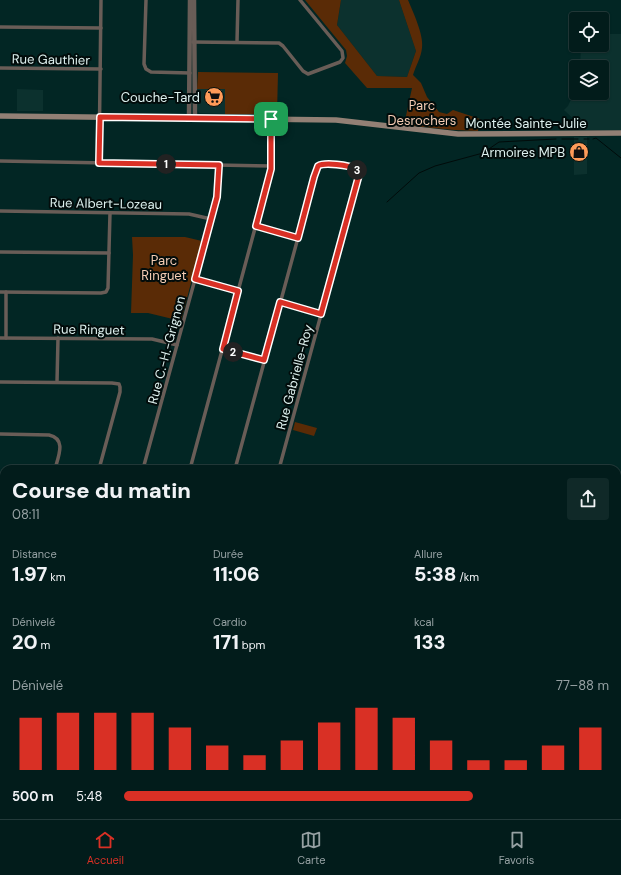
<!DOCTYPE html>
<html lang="fr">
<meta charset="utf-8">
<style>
body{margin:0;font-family:"DM Sans",sans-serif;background:#102928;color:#f1f3f6;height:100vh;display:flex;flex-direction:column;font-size:15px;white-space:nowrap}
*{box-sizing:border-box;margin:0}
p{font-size:13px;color:#96a1a3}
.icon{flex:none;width:22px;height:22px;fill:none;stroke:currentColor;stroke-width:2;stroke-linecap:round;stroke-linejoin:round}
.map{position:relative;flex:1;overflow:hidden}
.drawer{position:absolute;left:0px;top:465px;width:621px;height:354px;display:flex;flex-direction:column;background:#021c1b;border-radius:12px 12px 0 0;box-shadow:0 1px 3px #0004,0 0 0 1px #233a3a}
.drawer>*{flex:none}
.controls{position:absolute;left:569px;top:12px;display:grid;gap:8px}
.controls a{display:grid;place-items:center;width:40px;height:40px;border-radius:4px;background:#021c1b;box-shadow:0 1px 3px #0004,0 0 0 1px #233a3a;font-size:20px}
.pin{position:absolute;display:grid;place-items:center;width:34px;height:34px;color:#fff;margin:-17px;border-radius:8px;box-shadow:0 2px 6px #0006}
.km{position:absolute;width:20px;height:20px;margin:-10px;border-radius:50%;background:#222;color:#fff;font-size:11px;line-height:20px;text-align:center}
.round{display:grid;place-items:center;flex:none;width:42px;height:42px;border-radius:4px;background:#102928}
.headline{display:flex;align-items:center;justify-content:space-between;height:68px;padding:0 12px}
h1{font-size:22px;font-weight:800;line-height:30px}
.metrics{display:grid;grid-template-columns:repeat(3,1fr);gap:6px;height:68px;padding:4px 12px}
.metrics div{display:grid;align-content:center}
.metrics b{font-size:20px;font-weight:800}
.metrics small{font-size:11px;font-weight:400}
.metrics p{font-size:11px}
.chart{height:112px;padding:8px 12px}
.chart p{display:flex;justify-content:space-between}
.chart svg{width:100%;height:72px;margin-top:4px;stroke:#d93025;stroke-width:6}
ul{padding:0 12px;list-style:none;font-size:13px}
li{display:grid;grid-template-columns:64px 48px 1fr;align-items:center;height:30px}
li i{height:10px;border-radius:5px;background:#d93025}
.menu{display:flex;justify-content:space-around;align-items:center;height:56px;border-top:1px solid #233a3a;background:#021c1b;font-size:11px;color:#96a1a3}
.menu a{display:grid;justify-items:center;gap:2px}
.menu .selected{color:#d93025}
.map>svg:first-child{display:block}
.built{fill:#0c312e}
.green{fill:#5a2b06}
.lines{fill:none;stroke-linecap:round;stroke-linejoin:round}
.stream{stroke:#010b0a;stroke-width:1}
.minor{stroke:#695d57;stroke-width:3.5}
.tertiary{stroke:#695d57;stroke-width:4.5}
.secondary{stroke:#928075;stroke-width:5.5}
.route-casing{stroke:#fff;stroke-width:8}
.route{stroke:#d93025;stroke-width:5}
.labels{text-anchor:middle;stroke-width:4;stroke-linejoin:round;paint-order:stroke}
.street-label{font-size:13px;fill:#def1ef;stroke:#020c0b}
.poi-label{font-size:13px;fill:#def1ef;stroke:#020c0b;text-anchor:end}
.park-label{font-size:13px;fill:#f6cdb5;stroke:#020c0b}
</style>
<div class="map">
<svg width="621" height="819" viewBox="0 0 621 819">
<rect width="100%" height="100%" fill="#022624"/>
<!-- built -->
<g class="built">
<polygon points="341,0 399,0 416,51 407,77 377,76 337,25"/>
<polygon points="602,34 621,34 621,130 583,130 582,127 564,110 568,106 576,88 576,93 602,93 602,67 580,67 581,45 602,45"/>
<polygon points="17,89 43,90 43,111 17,111"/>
<polygon points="197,89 225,89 225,114 199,113 197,109"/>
<polygon points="574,137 587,137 587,174 574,175"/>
<polygon points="0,722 4,722 4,815 203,815 202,819 0,819"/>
</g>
<!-- green -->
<g class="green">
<path d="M305 0H341L337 25 377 76 407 77 416 51 399 0H408C413 12 424 35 422 48 421 58 416 65 413 75L421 83 427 97 439 112 447 114 453 110 480 119 478 131 454 130 404 125 412 88H367L345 63 347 56 346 50Z"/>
<polygon points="198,72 278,73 277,114 225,114 225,89 197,89"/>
<polygon points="132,237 185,237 202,241 181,321 148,313 131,313 133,255"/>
<polygon points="295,422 317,428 314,436 293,430"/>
<polygon points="617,589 621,589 621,760 619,763 621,777 617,781"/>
<polygon points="203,815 419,815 423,819 202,819"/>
<polygon points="565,815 608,815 607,819 561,819"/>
</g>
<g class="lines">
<!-- stream -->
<g class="stream">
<polyline points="562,139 578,139"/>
<polyline points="584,139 589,139"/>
<polyline points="593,139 596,138 621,158"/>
<polyline points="387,202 419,173 435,166 483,153 499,142 556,139"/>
<polyline points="621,698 620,706 621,708"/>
<polyline points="617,719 619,718 621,721"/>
<polyline points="585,819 585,815"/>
</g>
<!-- minor -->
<g class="minor">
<polyline points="146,0 144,64 146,69 151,72 190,73"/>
<polyline points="0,27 101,28"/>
<polyline points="193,42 279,43 283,46 303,71 308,74 340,62 343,58 342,51 300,0"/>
<polyline points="237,42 238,0"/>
<polyline points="0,68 101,69"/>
<polyline points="0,161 272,166"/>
<polyline points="99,163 101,0"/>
<polyline points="0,211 189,214 211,219"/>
<polyline points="256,226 298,238"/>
<polyline points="0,252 109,253"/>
<polyline points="195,279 238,291"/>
<polyline points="0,292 101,293 106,292 108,288 110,213"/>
<polyline points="280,302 321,314"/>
<polyline points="0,338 152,339 177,345"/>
<polyline points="6,338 6,292"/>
<polyline points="223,349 264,360"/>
<polyline points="0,382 112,383 119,384 120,387 120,392 99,469"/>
<polyline points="57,382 58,338"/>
<path d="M0 434 49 435C67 439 58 457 55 469"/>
<polyline points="143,469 217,199 219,165"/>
<polyline points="190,469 271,169 271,119"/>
<polyline points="235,469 317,168 319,166 323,164 353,167 357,170 359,175 279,469"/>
<polyline points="0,478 4,479"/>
</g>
<!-- tertiary -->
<g class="tertiary">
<polyline points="194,0 195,118"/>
<polyline points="189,118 190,0"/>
</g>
<!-- secondary -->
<polyline class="secondary" points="0,116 336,120 458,134 621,133"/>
</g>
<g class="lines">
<!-- route casing -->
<g class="route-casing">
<path id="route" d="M100 117 271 119V169L256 226 298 238 314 177 318 166C324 162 349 165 356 169L359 175 321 314 280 302 264 360 223 349 238 291 195 279 217 197 219 165 99 163Z"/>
</g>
<!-- route -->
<use href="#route" class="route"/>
</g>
<!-- icons -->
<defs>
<g id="supermarket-disc" transform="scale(1)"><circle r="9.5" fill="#fe9b59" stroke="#020c0b"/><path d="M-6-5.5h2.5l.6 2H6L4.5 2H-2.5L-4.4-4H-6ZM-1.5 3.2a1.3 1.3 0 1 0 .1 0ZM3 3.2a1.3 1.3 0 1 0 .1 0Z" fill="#111"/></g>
<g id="shop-disc" transform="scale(1)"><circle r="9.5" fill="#fe9b59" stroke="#020c0b"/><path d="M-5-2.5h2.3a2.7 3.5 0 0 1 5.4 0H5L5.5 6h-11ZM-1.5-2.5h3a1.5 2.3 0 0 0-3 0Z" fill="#111"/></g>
</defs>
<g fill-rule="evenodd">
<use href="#supermarket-disc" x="214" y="97"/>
<use href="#shop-disc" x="579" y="152"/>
</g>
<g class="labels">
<!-- street labels -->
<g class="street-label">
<text transform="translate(51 59) rotate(1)" y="5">Rue Gauthier</text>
<text x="526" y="128">Montée Sainte-Julie</text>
<text transform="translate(106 203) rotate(1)" y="5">Rue Albert-Lozeau</text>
<text transform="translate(89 329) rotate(1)" y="5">Rue Ringuet</text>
<text transform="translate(166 350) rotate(-75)" y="5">Rue C.-H.-Grignon</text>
<text transform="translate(294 377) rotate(-75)" y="5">Rue Gabrielle-Roy</text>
</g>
<!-- poi labels -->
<g class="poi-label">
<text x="200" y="102">Couche-Tard</text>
<text x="565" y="157">Armoires MPB</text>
</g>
<!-- park labels -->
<g class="park-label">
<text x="422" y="110">Parc<tspan x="422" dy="15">Desrochers</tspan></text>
<text x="164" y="265">Parc<tspan x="164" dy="15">Ringuet</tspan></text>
</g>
</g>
</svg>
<div class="controls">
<a><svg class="icon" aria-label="locate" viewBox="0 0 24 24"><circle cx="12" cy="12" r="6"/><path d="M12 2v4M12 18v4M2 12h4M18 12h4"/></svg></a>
<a><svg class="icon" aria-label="layers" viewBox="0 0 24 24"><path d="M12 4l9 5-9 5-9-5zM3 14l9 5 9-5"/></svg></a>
</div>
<div class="pin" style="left:271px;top:119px;background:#1e9e55"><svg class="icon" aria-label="arrive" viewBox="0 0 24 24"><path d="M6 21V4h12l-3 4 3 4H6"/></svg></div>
<b class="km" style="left:166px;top:164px">1</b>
<b class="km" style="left:233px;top:352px">2</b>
<b class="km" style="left:357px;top:170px">3</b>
<section class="drawer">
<div class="headline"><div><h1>Course du matin</h1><p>08:11</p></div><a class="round"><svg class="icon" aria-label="share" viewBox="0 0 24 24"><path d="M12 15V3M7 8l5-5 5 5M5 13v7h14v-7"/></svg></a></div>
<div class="metrics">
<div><p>Distance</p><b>1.97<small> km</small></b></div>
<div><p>Durée</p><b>11:06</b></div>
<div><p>Allure</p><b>5:38<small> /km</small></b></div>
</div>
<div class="metrics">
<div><p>Dénivelé</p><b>20<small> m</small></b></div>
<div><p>Cardio</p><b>171<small> bpm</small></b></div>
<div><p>kcal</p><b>133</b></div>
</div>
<div class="chart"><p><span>Dénivelé</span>77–88 m</p>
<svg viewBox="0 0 160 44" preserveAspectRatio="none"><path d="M5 44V12M15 44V9M25 44V9M35 44V9M45 44V18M55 44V29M65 44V35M75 44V26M85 44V15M95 44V6M105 44V12M115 44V26M125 44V38M135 44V38M145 44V29M155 44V18"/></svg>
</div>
<ul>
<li><b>500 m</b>5:48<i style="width:72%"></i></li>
</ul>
</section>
</div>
<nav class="menu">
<a class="selected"><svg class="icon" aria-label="home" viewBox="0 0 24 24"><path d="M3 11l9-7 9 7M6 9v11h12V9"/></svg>Accueil</a>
<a><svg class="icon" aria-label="map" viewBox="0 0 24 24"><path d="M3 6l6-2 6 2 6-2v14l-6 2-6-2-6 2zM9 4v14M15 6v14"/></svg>Carte</a>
<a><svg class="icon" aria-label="saved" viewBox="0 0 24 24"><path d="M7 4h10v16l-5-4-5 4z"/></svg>Favoris</a>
</nav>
